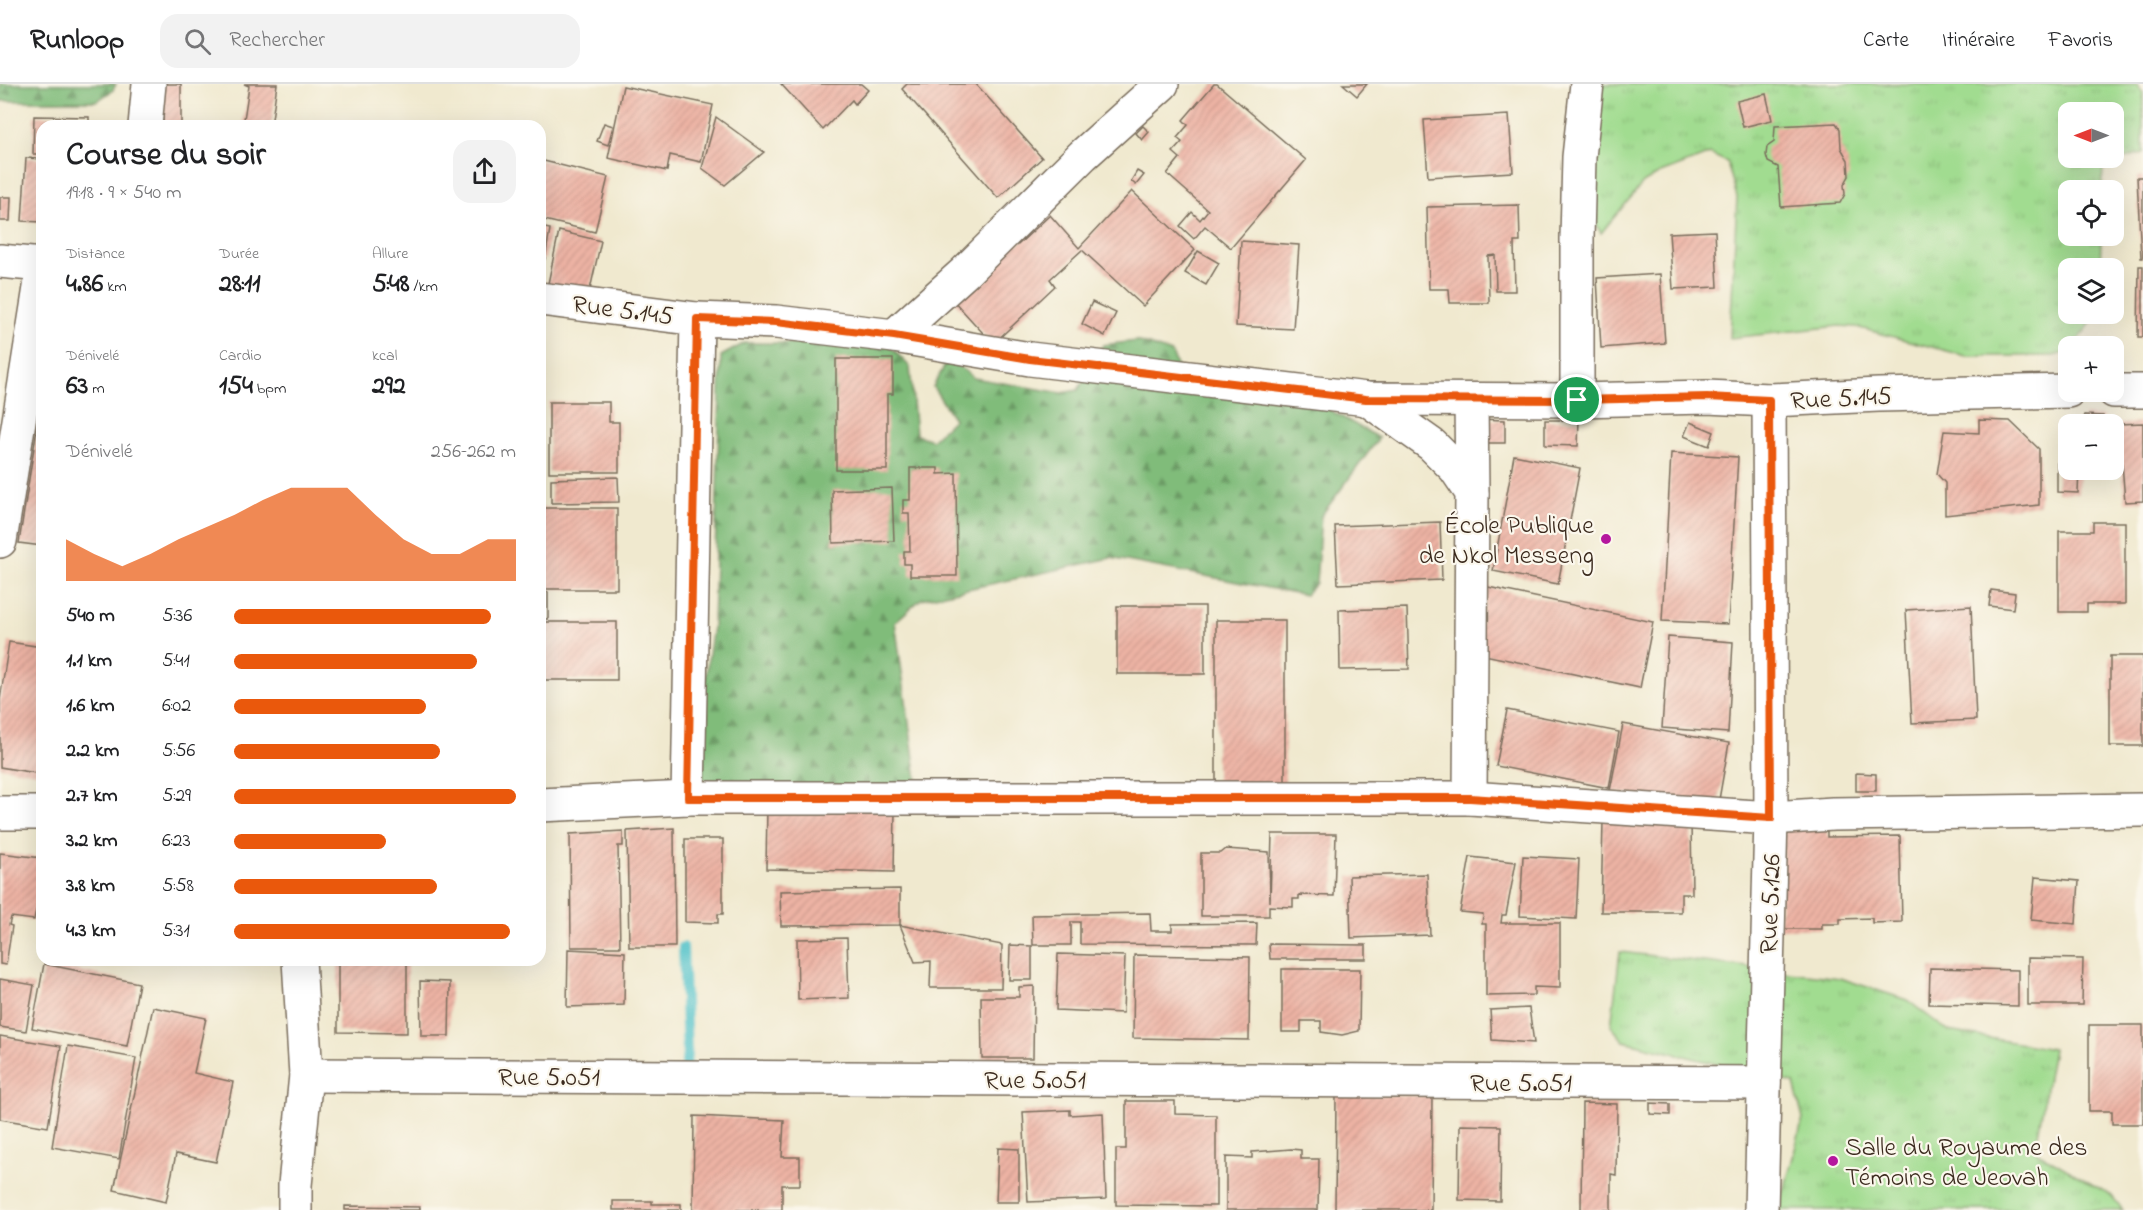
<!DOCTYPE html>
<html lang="fr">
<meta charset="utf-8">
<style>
body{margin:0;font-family:"Indie Flower",sans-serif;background:#f2f2f2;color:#202124;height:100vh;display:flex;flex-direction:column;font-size:22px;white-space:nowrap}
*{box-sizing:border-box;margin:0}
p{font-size:20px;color:#757577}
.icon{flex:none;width:33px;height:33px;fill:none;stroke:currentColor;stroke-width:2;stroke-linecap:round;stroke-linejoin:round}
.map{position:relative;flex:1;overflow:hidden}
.side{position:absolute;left:36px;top:36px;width:510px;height:846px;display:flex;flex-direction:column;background:#fff;border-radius:18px;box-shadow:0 6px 24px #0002}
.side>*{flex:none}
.needle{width:39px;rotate:270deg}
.fabs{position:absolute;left:2058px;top:18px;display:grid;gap:12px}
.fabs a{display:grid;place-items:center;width:66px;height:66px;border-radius:12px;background:#fff;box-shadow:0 6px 24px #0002;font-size:30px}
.pin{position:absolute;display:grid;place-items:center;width:51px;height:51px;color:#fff;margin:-26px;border:3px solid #fff;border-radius:50%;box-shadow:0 2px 6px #0007}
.round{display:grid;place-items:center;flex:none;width:63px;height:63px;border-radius:18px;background:#f2f2f2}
.headline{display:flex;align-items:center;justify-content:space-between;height:102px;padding:0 30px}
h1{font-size:33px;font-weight:800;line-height:45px}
.metrics{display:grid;grid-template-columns:repeat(3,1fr);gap:9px;height:102px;padding:6px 30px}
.metrics div{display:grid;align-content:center}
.metrics b{font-size:26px;font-weight:800}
.metrics small{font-size:16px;font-weight:400}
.metrics p{font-size:16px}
.chart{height:168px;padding:12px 30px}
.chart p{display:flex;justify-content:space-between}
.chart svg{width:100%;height:108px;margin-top:6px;fill:#ea580c;opacity:.7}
ul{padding:0 30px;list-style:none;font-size:20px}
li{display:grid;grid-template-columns:96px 72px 1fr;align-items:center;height:45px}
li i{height:15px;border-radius:8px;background:#ea580c}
header{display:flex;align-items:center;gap:36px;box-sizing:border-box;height:84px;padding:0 30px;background:#fff;border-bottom:2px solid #e0e0e0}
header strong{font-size:28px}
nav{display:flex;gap:33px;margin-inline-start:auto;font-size:21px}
.search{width:420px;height:54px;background:#f2f2f2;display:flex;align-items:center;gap:15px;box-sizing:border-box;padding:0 21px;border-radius:18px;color:#757577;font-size:22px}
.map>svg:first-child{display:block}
.grass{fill:url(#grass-tufts);stroke:#6e8357;stroke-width:1.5;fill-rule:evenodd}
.forest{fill:url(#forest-firs);stroke:#5e734c;stroke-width:1.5}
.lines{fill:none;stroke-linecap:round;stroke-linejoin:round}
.stream{stroke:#55c3ca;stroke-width:10}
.building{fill:url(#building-hatch)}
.street-casing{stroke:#7a6d5c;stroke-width:36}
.street{stroke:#fff;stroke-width:33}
.route-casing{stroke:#fff;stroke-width:12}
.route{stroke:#ea580c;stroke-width:8}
.poi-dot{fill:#b5179e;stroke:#fbf7ec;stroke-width:2}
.labels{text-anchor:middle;stroke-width:4.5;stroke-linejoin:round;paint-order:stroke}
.street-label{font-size:26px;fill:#3b2a1e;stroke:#fbf7ec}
.poi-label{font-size:26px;fill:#3b2a1e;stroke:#fbf7ec;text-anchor:end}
</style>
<header>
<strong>Runloop</strong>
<div class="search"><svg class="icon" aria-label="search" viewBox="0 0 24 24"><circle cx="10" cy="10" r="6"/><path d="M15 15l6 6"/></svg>Rechercher</div>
<nav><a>Carte</a><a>Itinéraire</a><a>Favoris</a></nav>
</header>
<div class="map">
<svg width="2143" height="1126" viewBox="0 0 2143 1126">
<defs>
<pattern id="grass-tufts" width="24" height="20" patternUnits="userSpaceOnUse" patternTransform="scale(1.5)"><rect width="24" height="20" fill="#a1dc90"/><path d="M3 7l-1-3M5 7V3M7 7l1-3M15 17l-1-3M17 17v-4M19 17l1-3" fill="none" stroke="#8cbd7c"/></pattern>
<pattern id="forest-firs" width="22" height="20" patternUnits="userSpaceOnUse" patternTransform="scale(1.5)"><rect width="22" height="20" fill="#80bc7a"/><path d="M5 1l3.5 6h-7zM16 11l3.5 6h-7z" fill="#6a9963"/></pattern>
<pattern id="building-hatch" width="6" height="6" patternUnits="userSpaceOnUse" patternTransform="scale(1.5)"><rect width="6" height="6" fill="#edb3a4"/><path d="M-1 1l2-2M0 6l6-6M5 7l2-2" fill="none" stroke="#cc9a8d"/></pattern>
</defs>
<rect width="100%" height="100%" fill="#fbf7ec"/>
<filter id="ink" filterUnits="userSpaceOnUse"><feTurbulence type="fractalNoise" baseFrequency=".0167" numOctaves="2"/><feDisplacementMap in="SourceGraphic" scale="12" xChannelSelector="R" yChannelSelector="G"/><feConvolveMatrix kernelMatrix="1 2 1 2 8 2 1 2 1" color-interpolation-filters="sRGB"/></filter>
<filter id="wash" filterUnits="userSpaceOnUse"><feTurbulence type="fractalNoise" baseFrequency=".008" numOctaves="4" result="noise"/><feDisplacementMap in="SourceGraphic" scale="24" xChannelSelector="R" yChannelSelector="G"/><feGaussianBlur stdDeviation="1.35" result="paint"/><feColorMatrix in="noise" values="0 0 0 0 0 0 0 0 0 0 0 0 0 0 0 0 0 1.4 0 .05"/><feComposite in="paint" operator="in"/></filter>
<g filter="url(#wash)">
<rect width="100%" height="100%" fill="#f0e9cf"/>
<!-- grass -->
<g class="grass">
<path d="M1573 0H2137L2143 9V69L2103 80 2102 106H2068V152H2101L2100 184H2068V230H2093L2091 239 2073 262H2068V268L2054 272H1966L1856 243 1839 242 1730 254 1737 113 1727 78 1710 70 1658 90 1643 99 1601 149 1573 104ZM2068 28H2114V74H2068Z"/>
<polygon points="1620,868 1840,894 1907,916 1948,947 2053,965 2035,1067 2111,1111 2123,1126 1779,1126 1803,1035 1794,999 1624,957 1611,942"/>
</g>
<!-- forest -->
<g class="forest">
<polygon points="0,0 116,0 113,6 97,17 0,17"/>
<polygon points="1137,257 1172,269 1184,300 1321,321 1379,354 1321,432 1316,499 1305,511 1111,474 921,515 895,538 918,703 741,709 700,694 697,651 713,543 721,272 745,259 888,260 910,283 916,351 932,356 954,335 933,303 949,274 974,294 1062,309 1078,306 1103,261"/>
</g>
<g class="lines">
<!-- stream -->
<polyline class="stream" points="683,863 687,969 685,989"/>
</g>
<g id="blocks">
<!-- building -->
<g class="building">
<rect x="163" y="0" width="18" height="42"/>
<polygon points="244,0 277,0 271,42 243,42 249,2"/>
<polygon points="781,0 861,0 868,6 855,20 852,16 823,46"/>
<polygon points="907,0 976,0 1042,74 998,114 902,5"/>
<polygon points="1214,0 1217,0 1306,76 1231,164 1205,142 1194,155 1180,142 1192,128 1200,136 1208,126 1167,90 1180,74 1173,68 1182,58 1177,54 1188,41 1183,36"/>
<polygon points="1343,0 1367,0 1357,12"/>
<polygon points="623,2 713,21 701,78 670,71 667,87 608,74"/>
<polygon points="1766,10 1772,36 1743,43 1737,17"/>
<polygon points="1509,31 1513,88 1428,93 1424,36"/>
<polygon points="34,32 89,33 89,42 42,42 42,70 33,70"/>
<polygon points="716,33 764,68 725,101 702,84"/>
<polygon points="604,39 613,42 608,61 597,57"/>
<polygon points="1836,39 1840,45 1841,64 1848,76 1849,92 1844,101 1845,110 1840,119 1781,123 1778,83 1768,78 1766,71 1767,63 1774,58 1775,42"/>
<polygon points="1143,42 1149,48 1142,56 1136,49"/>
<polygon points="26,74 42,75 42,138 22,137"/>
<polygon points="540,76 608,93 595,148 540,135"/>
<polygon points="1137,87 1144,91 1136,101 1131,97"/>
<polygon points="2137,93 2143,93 2143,174 2141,174"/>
<polygon points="1132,107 1195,166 1143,222 1082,166 1050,195 1055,202 993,260 952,215 1015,157 1018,161 1050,131 1079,164"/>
<polygon points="0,113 11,113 10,137 0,137"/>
<polygon points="1519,121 1520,158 1514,158 1515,207 1496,207 1495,171 1488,172 1489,219 1450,219 1449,205 1429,205 1427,123"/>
<polygon points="540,143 550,145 545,175 540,175"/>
<polygon points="559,147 601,157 587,219 546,209"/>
<polygon points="1715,147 1718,203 1673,205 1669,149"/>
<polygon points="1241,157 1299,161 1293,245 1236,242"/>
<polygon points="1198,167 1219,179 1206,201 1185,189"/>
<polygon points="2139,182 2143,182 2143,253 2138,253"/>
<polygon points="1660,190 1665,259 1601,264 1597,194"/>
<polygon points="1092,218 1116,229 1105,252 1082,240"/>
<polygon points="836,275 893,275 893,310 887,310 887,386 836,386"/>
<polygon points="549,318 609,318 609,338 619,338 619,388 549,388"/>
<polygon points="41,319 42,319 42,462 19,459"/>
<polygon points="2084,331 2103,332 2102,340 2083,340"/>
<polygon points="1476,335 1505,336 1505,359 1475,359"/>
<polygon points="1545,336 1579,336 1578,362 1545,361"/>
<polygon points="1979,336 2010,337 2039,365 2039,421 1945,431 1945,399 1937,390 1944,347 1979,349"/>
<polygon points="1690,338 1714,348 1709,362 1684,352"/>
<polygon points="2143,339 2143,417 2125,418 2119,340"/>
<polygon points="1671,369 1738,373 1728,540 1662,537"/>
<polygon points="1514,371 1580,384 1558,500 1493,487"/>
<polygon points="2057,379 2068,379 2068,386 2079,386 2078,409 2057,408"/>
<polygon points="910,384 938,384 938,390 956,389 957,492 910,492 910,480 904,480 904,467 910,467 909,429 903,429 903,416 910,416"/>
<polygon points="618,393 619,418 551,419 551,395"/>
<polygon points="892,404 894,457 833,459 832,406"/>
<rect x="540" y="424" width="77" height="81"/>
<polygon points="1440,438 1442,496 1338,500 1335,442"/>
<polygon points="2093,438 2125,438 2125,520 2087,520 2087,528 2059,528 2059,447 2093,447"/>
<polygon points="1488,503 1653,538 1640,604 1475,569"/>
<polygon points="1991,506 2015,509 2013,525 1989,522"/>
<rect x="540" y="508" width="8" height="27"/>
<rect x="1117" y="522" width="88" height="68"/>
<polygon points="1971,522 1976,636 1912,639 1906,526"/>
<polygon points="1407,524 1409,585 1340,586 1339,526"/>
<rect x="1216" y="536" width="69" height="165"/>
<rect x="540" y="538" width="77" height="58"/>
<polygon points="1668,553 1733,558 1728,649 1662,644"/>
<polygon points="9,558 42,563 42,690 0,683 0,616"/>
<rect x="2110" y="572" width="33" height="90"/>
<polygon points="1507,626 1619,648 1609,704 1496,682"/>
<polygon points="1623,640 1729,659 1717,727 1610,707"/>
<polygon points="1856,689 1876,690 1876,707 1856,707"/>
<polygon points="767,722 895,725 894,788 766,785"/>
<polygon points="1691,735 1692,810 1681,810 1681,828 1601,828 1603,736"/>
<polygon points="674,744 675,863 629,863 627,747"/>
<polygon points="1827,745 1827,753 1900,752 1902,838 1872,839 1872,834 1840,835 1840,840 1822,840 1822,845 1779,845 1784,746"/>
<polygon points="623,747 623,762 618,762 620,863 571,863 570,750"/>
<polygon points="1272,750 1336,750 1334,812 1299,811 1299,815 1293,815 1293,823 1269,822 1269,832 1201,832 1201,769 1221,769 1226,765 1269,768 1270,818"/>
<polygon points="685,755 723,755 723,830 718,830 718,839 685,838"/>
<polygon points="0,769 42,774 42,827 36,826 34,836 11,833 9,841 12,842 6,881 0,880"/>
<polygon points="1523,772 1579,775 1576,835 1520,832"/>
<polygon points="1470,773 1516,778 1506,831 1502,831 1501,839 1560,839 1560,904 1534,903 1534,911 1486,912 1486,840 1482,840 1483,830 1460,828"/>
<polygon points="1427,790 1430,851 1351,854 1349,792"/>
<polygon points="2035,793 2079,797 2076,840 2031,836"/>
<polygon points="900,805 900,841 781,842 780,807"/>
<polygon points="1150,829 1151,847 1172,847 1172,840 1257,839 1256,861 1080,860 1080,838 1071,838 1071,861 1033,861 1032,831"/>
<polygon points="900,841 1002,861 1001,904 930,904 931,877 915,878"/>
<polygon points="847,854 849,914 798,916 797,855"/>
<polygon points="1269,860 1366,861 1366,875 1270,875"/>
<polygon points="1010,861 1032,862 1032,896 1009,896"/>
<polygon points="568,865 625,868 624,921 567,923"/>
<polygon points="1058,870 1125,872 1123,929 1056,926"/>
<polygon points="1134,871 1250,873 1249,956 1133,954"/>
<polygon points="2028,874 2083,875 2082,921 2028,921"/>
<polygon points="338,876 407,876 407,949 338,948"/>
<polygon points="44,880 139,899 127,962 32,944"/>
<polygon points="1930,884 2018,886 2018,922 1929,920"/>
<polygon points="1282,885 1360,885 1359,947 1342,951 1321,948 1321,937 1301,937 1301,948 1282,948"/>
<polygon points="0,895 34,901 26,947 0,943"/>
<polygon points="420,897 450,898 449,952 421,952"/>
<polygon points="1034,902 1033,974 982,974 981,913 1019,913 1019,903"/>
<polygon points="153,923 206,934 194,989 233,998 216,1078 176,1070 166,1118 114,1106"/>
<polygon points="1529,924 1534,959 1492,956 1490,926"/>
<polygon points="2089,941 2143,941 2143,1040 2112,1040 2112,1027 2089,1027"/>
<polygon points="0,952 61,962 48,1043 0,1035"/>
<polygon points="68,962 136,974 119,1075 52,1063"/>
<polygon points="1336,1011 1432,1012 1431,1126 1335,1126"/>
<polygon points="1126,1017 1175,1017 1175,1030 1216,1031 1216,1122 1116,1121 1116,1065 1126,1065"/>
<polygon points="1582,1019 1617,1020 1616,1091 1611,1090 1611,1126 1581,1126"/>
<polygon points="1650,1019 1670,1020 1670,1031 1650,1030"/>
<polygon points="1070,1026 1070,1031 1103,1029 1106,1115 1028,1118 1023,1028"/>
<polygon points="694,1032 784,1036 782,1073 800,1073 800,1101 782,1101 782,1126 693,1126"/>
<polygon points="1460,1041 1501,1042 1500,1117 1459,1116"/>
<polygon points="998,1064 1019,1065 1019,1118 996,1118"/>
<polygon points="1291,1065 1301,1066 1301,1075 1319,1075 1318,1126 1226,1126 1226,1073 1252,1074 1252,1068"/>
<polygon points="613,1117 652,1117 652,1120 681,1120 681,1126 613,1126"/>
<polygon points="345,1122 420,1123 420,1126 345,1126"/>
</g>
</g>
</g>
<g filter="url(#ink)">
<use href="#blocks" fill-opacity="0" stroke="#7a6d5c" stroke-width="1.5"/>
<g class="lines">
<!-- street casing -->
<g class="street-casing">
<g id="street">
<polyline points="145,42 149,0"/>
<polyline points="0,177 42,181"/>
<polyline points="540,215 697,235 776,238 894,252 1030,275 1367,315 1577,316 1707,313 1769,316 1879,311 2068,307"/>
<polyline points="894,252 964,189 1083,71 1162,0"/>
<polyline points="2114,307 2143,307"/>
<polyline points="1367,315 1432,361 1455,384 1472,409 1470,714"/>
<polyline points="1471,316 1472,409"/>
<polyline points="1577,316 1577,154 1579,73 1587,0"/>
<polyline points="0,457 42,191"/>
<polyline points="688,714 1470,714 1771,734 1833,730 2143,726"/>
<polyline points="540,721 688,714 697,235"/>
<polyline points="0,729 42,729"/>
<polyline points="306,991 1764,999"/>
<polyline points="295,1126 295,1101 306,991 299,876"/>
<polyline points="1761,1126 1771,734 1769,316"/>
</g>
</g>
<!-- street -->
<use href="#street" class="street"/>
</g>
</g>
<g class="lines" filter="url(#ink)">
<!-- route casing -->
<g class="route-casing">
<polygon id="route" points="697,235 776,238 894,252 1030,275 1366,315 1577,316 1707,313 1769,316 1771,734 1470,714 688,714"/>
</g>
<!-- route -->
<use href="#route" class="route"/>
</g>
<!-- markers -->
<g class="poi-dot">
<circle cx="1606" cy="455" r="6"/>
<circle cx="1833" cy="1077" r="6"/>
</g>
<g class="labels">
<!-- street labels -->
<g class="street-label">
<text transform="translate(623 225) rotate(7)" y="9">Rue 5.145</text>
<text transform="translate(1841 313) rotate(-3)" y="9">Rue 5.145</text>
<text transform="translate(1769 820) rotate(-88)" y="9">Rue 5.126</text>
<text x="549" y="1001">Rue 5.051</text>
<text x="1035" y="1004">Rue 5.051</text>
<text x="1521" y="1007">Rue 5.051</text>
</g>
<!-- poi labels -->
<g class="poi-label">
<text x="1594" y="449">École Publique<tspan x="1594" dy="30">de Nkol Messeng</tspan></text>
<text x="1845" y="1071" text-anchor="start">Salle du Royaume des<tspan x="1845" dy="30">Témoins de Jeovah</tspan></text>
</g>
</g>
</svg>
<div class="fabs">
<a><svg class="needle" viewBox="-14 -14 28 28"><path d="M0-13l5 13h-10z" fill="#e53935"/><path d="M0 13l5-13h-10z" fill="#757577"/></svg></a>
<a><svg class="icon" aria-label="locate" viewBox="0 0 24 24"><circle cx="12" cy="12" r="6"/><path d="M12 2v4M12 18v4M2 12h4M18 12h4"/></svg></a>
<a><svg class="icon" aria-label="layers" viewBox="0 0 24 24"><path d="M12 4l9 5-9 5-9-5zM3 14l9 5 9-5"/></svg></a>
<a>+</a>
<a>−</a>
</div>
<div class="pin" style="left:1577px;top:316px;background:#1e9e55"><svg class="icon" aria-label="arrive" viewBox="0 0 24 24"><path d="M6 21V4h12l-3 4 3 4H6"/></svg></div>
<section class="side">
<div class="headline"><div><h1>Course du soir</h1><p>19:18 · 9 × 540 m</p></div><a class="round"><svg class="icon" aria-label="share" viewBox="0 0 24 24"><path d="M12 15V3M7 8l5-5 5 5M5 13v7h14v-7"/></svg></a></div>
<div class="metrics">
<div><p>Distance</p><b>4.86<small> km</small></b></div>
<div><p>Durée</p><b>28:11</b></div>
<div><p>Allure</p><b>5:48<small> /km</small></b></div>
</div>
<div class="metrics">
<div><p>Dénivelé</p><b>63<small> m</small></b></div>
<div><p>Cardio</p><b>154<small> bpm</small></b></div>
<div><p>kcal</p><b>292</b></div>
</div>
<div class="chart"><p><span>Dénivelé</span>256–262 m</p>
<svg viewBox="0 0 160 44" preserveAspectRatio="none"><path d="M0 44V27L10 33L20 38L30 33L40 27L50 22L60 17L70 11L80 6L90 6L100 6L110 17L120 27L130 33L140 33L150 27L160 27V44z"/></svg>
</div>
<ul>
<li><b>540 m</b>5:36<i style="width:91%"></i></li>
<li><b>1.1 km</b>5:41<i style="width:86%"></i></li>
<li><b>1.6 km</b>6:02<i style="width:68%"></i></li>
<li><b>2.2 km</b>5:56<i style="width:73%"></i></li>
<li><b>2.7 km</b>5:29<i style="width:100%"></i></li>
<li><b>3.2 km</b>6:23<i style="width:54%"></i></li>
<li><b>3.8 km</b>5:58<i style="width:72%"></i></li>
<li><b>4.3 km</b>5:31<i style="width:98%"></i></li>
</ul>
</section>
</div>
